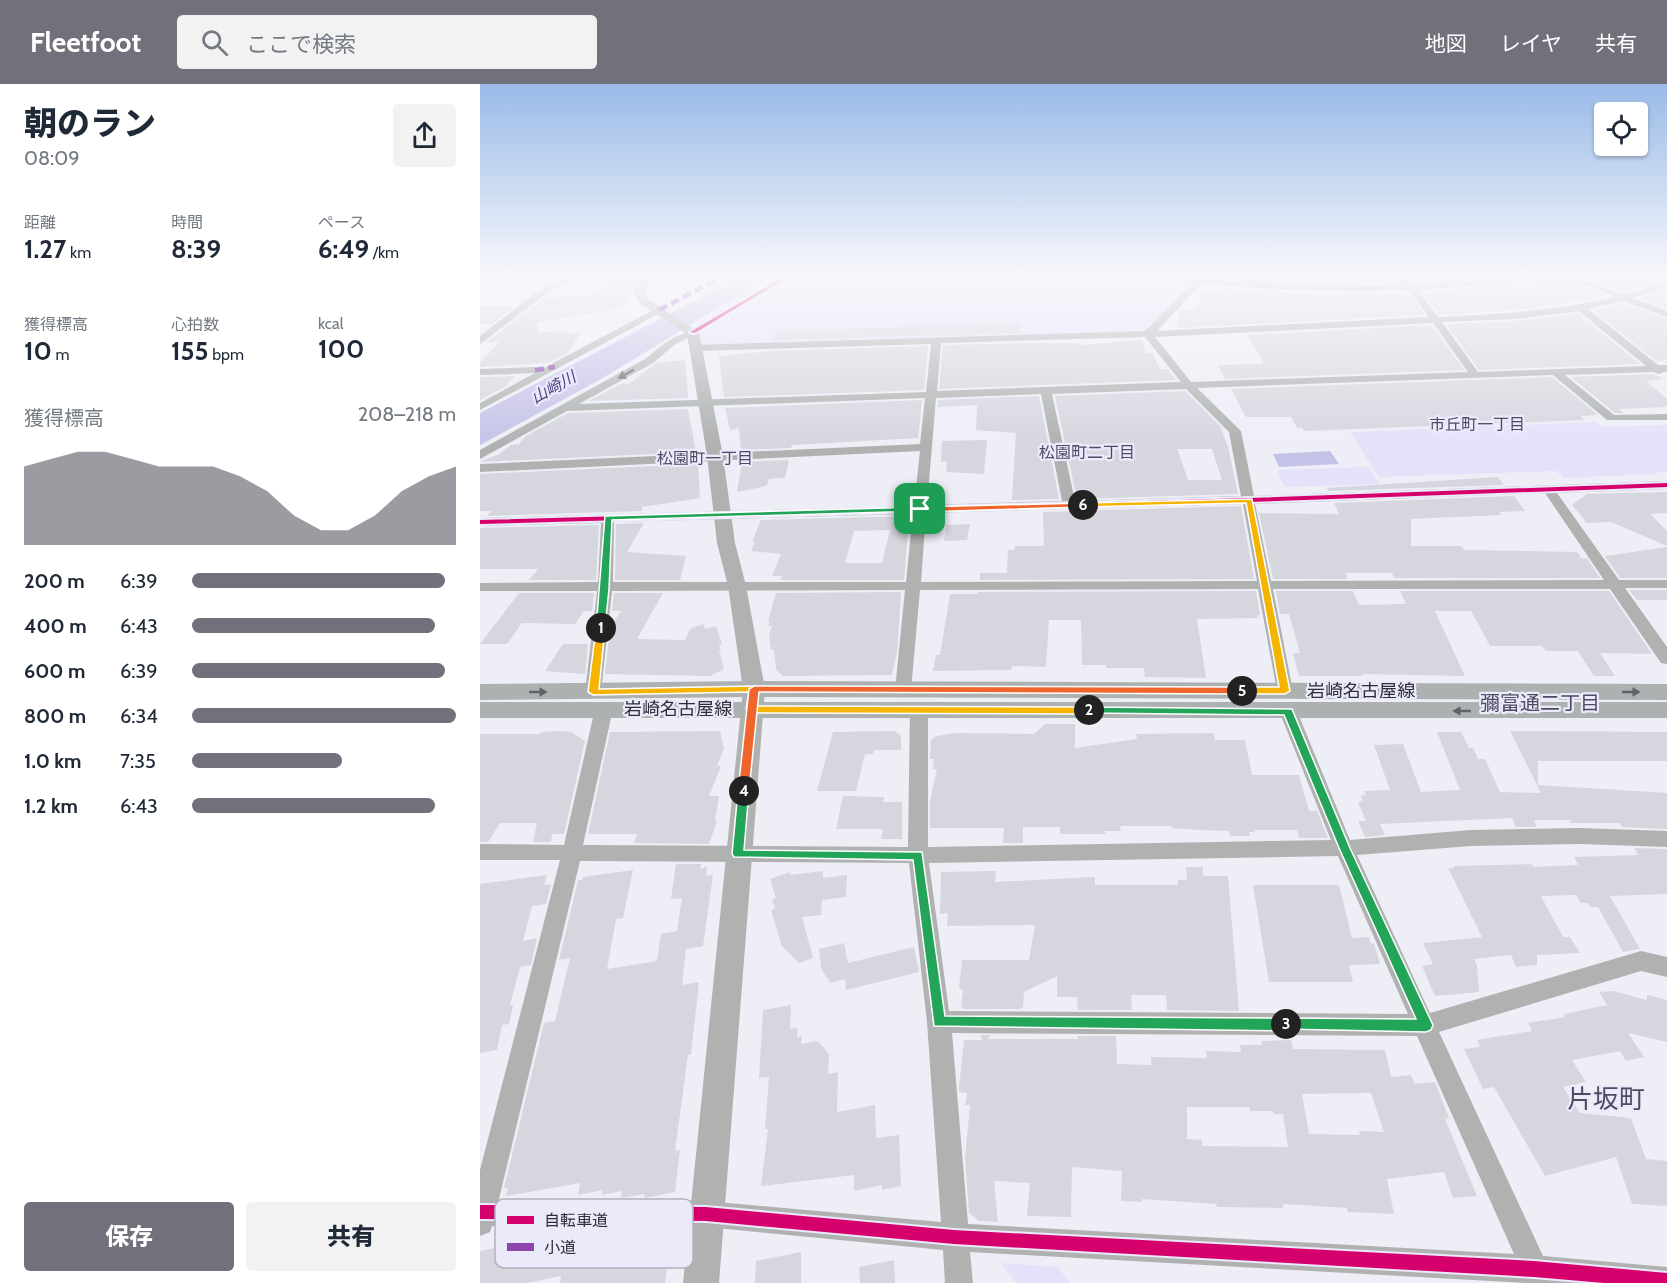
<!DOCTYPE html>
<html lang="ja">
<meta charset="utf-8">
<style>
body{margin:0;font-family:Cabin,"Noto Sans JP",sans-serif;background:#f2f2f3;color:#1f2937;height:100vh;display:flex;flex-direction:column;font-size:22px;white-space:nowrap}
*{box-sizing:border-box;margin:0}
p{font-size:20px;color:#747a83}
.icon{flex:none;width:33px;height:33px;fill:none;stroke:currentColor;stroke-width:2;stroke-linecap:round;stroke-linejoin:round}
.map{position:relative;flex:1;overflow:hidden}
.panel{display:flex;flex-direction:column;background:#fff;width:480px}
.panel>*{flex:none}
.buttons{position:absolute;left:1114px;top:18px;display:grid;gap:12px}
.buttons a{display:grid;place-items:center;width:54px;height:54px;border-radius:6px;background:#fff;box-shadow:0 2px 4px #0004;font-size:30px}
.pin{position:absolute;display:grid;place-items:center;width:51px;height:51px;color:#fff;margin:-26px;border-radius:12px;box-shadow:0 3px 9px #0006}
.km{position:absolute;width:30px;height:30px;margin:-15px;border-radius:50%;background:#222;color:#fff;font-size:16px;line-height:30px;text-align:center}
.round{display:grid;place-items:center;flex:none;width:63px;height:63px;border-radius:6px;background:#f2f2f3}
.overview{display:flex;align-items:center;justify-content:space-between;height:102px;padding:0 24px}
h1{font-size:33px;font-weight:800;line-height:45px}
.figures{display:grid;grid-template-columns:repeat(3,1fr);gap:9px;height:102px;padding:6px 24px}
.figures div{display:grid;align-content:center}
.figures b{font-size:26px;font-weight:800}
.figures small{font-size:16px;font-weight:400}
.figures p{font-size:16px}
.chart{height:168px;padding:12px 24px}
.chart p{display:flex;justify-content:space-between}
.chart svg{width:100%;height:108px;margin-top:6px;fill:#71717b;opacity:.7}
.cta{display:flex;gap:12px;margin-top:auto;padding:12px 24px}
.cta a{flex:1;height:69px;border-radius:6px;background:#71717b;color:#fff;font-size:24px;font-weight:800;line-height:69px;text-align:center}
.cta a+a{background:#f2f2f3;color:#1f2937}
ul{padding:0 24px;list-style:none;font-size:20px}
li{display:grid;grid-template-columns:96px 72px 1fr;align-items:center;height:45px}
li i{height:15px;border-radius:8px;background:#71717b}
header{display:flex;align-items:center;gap:36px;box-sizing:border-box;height:84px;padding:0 30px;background:#71717b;color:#fff}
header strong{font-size:28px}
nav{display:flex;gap:33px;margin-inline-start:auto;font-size:21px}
.search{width:420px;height:54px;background:#f2f2f3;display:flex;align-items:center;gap:15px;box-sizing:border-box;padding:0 21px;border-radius:6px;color:#747a83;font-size:22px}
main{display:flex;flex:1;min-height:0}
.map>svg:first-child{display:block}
.green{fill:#e4e2fa}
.water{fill:#c5c2e8}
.building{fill:#d6d6df;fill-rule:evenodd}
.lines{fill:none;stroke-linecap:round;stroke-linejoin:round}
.pedestrian{fill:#afb2b1;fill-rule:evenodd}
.minor{fill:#afb2b1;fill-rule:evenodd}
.tertiary{fill:#afb2b1;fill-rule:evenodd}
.secondary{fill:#aeb1b1;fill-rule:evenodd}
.quiet{stroke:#8e44ad;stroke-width:4.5;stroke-dasharray:9 4.5;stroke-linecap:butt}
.cycleway-casing{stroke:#ebeafb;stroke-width:4}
.cycleway{fill:#d6006c;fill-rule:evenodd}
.oneway{fill:#626268}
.oneway2{fill:#616268}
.split-1{fill:#22a559;stroke:#fff;stroke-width:1.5}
.split-2{fill:#f5b400;stroke:#fff;stroke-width:1.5}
.split-3{fill:#22a559;stroke:#fff;stroke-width:1.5}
.split-4{fill:#22a559;stroke:#fff;stroke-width:1.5}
.split-5{fill:#f0652b;stroke:#fff;stroke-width:1.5}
.split-6{fill:#f5b400;stroke:#fff;stroke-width:1.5}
.split-7{fill:#f0652b;stroke:#fff;stroke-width:1.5}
.labels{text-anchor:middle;stroke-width:4.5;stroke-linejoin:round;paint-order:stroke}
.far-water-label{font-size:16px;font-style:italic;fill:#4d4381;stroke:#ebeafb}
.far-neighbourhood-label{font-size:16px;fill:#4d4b61;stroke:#ebeafb}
.street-label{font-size:18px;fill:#2e2d38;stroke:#ebeafb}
.neighbourhood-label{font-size:20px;fill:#4d4b61;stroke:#ebeafb}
.near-quarter-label{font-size:26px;fill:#4d4b61;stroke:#ebeafb}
.key{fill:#ebeafb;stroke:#b2b1c0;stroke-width:1.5}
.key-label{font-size:16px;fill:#2e2d38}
</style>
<header>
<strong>Fleetfoot</strong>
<div class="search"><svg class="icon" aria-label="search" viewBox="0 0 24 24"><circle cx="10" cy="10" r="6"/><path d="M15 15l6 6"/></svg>ここで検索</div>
<nav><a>地図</a><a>レイヤ</a><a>共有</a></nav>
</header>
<main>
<section class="panel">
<div class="overview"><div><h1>朝のラン</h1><p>08:09</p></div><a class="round"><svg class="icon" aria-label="share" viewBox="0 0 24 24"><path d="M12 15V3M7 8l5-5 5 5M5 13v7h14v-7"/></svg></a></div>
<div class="figures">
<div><p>距離</p><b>1.27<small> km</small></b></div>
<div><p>時間</p><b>8:39</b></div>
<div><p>ペース</p><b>6:49<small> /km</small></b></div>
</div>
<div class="figures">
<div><p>獲得標高</p><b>10<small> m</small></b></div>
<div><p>心拍数</p><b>155<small> bpm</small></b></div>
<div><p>kcal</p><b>100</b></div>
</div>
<div class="chart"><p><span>獲得標高</span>208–218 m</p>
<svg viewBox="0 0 160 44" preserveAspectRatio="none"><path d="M0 44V12L10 9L20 6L30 6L40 9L50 12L60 12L70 12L80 16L90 22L100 32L110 38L120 38L130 32L140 22L150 16L160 12V44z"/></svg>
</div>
<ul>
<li><b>200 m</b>6:39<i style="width:96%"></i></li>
<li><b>400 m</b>6:43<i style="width:92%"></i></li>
<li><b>600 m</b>6:39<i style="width:96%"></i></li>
<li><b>800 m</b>6:34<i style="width:100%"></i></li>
<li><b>1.0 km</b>7:35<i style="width:57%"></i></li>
<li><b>1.2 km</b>6:43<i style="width:92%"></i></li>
</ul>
<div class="cta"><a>保存</a><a>共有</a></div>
</section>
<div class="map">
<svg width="1187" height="1199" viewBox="0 0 1187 1199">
<rect width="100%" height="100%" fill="#eeeef7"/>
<!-- green -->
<g class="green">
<polygon points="291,192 725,192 668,250 215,264 210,245"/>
<polygon points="1116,338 1122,343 1187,341 1187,387 1174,388 1176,390 1084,394 1076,387 899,393 870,348"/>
<polygon points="888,383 899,400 805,403 797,386"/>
<polygon points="521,1179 577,1183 591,1199 536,1199"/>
</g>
<!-- water -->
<g class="water">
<polygon points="262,192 291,192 121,295 0,361 0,329"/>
<polygon points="850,367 859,380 799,383 793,370"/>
</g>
<!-- building -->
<g class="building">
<polygon points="144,192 160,193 143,223 57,239 58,248 101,249 87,269 68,279 0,283 0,279 19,258 6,258 64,214 112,211"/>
<polygon points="1099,192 1187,192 1187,195 1144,209"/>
<polygon points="1081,194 1127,212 1046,225 959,231 944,210 1031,199 1038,202"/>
<polygon points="740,205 864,211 863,209 923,209 925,212 930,211 945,231 697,244 700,226 715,227 722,208 736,209"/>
<polygon points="1187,205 1187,225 1159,214"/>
<polygon points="1143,219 1187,235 1187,276 1176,277 1113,226"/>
<polygon points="0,222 35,222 12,240 0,240"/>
<polygon points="1098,229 1160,280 999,286 966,240 1036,237"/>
<polygon points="539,239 541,249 293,256 297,247"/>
<polygon points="952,241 984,286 745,295 738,281 784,280 767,251"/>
<polygon points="662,256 666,269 672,269 680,285 687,285 696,296 459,305 463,261 543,259 599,259 600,261"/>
<polygon points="448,262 444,306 244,313 239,272 288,267"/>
<polygon points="205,276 208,314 108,317 143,299 149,300 176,279"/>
<polygon points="1173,290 1184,295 1166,297 1187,315 1187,323 1139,325 1143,329 1135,329 1091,293"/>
<polygon points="35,292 26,302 0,316 0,293"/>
<polygon points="1072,293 1118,331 1100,332 1105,336 824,347 822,344 817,344 811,333 766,333 751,305"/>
<path d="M705 307 740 342 748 363 758 410 597 415 575 312ZM697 365H732L742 396H708Z"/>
<polygon points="559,312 579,415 532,416 536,349 496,346 497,321 458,323 458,316"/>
<polygon points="442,316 438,354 312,361 311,364 261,366 259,344 250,346 245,324"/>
<polygon points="208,325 216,368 0,378 19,370 31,361 39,360 46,352 88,329"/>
<polygon points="507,356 504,390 466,388 467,378 461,378 462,357"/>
<polygon points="309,376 305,394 289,395 287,401 282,403 257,408 262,378"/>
<polygon points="218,380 220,414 162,423 162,427 7,432 11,427 0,427 0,390"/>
<polygon points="1018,393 1024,401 848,407 847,404"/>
<polygon points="1187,408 1187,429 1170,430 1187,447 1187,462 1131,438 1107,439 1092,421 1107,410"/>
<polygon points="1034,412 1045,427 1019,428 1021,431 931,435 931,462 981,462 984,466 1097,468 1102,475 1107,474 1120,494 914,494 912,489 865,489 868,495 793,495 779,429 859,430 854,419"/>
<polygon points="761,422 774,495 500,496 500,489 527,489 528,466 534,466 535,462 564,462 563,428"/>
<path d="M429 432 424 496H300L302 492H292L301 470 271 467 275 458H272L281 436ZM410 446 402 479H365L374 447Z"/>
<polygon points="164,439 147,468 206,472 200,496 135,496 136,440"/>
<polygon points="490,440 487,456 464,457 467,441"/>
<polygon points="119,441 116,496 49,496 58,485 0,485 0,444"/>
<polygon points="1187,463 1187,494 1140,494 1125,472"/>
<polygon points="1149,506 1187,506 1187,516 1157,516"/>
<polygon points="776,507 780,531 778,531 778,534 717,535 726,594 665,593 664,584 626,584 626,581 602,581 601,536 569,536 566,583 532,582 531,586 453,587 456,571 460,571 470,510 498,510 498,508"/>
<polygon points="796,507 873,507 879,521 926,520 920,507 1129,507 1172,570 1120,569 1135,592 1114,592 1098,567 1066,567 1062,562 1010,562 991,527 955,527 985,592 882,590 883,592 819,592 813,569 820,569 809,530 800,530"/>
<polygon points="421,508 417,568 412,591 303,592 296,585 294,565 291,566 289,551 292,542 288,542 290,537 288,537 296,509"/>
<polygon points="39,509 114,509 112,527 104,527 95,540 42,539 27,560 0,560"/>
<polygon points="134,509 183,509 157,555 205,556 211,544 224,540 225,545 236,542 242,560 239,561 241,567 239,567 244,585 230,592 125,590 130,545 141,527 132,527"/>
<polygon points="83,560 108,560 105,590 65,587"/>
<polygon points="565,640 595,640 595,664 657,655 656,650 734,649 735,656 765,656 772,691 819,691 829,727 837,727 848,754 819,754 817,746 775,746 775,748 769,748 770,752 750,752 749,747 720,746 692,744 692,742 640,742 641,747 625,747 625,750 580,750 580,743 543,743 543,759 523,759 524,744 450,744 450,717 457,685 453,685 454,675 450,675 451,656 456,652 476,649 554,650"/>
<polygon points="80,647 91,648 105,657 84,750 72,750 71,758 53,758 57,739 20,739 8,758 0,758 0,650 60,650 61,648"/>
<polygon points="240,647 244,664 237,682 241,682 229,712 239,712 235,737 237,737 229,760 154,759 157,750 108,750 130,648"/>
<polygon points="415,647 421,652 421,666 394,666 393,670 385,670 376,707 337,707 353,648"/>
<polygon points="1030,647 1187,648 1187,677 1058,677 1058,701 1187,709 1187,745 1142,743 1139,739 1091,739 1090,736 1054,736 1057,743 1036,743 1032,734 900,740 905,751 885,753 878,737 886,737 878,718 883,717 881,712 886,711 884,707 910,706 894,661 923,660 941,708 980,706 957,648 981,648 989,664 993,664 998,675 1005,675 1020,708 1061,709"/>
<polygon points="363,712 404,713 403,718 422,718 422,755 401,755 403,745 356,745"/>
<polygon points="1154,764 1187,765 1187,810 1130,812 1160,865 1143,868 1118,823 1110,823 1108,819 1101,819 1096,811 1061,812 1083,853 1090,853 1100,869 1057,871 1057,881 1036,883 1031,871 994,875 997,881 999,908 955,912 942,882 953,880 943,859 1002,853 968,784 974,784 973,782 1052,780 1053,783 1098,781 1094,773 1158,771"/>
<polygon points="196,780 221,780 220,785 227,783 226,792 233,791 223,862 206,865 202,901 219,898 211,970 208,971 195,1067 200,1066 195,1108 164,1114 165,1110 141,1114 142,1107 122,1111 123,1106 98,1111 100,1099 26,1112 28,1104 24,1104 64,939 75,937 90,874 79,876 98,796 102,796 103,793 153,786 143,834 136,835 127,885 177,877 181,850 197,847 202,814 191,815"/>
<polygon points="706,783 723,783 723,792 748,792 759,927 687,926 686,911 651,911 652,926 598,926 597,913 577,913 577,892 544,908 543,923 540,925 483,925 481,922 483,907 479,904 482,876 549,876 555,841 467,842 468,829 460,830 461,788 516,787 515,798 615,793 615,801 698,801 698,796 707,796"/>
<polygon points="343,787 343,794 367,791 366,813 342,816 341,831 322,833 333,874 319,879 302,862 291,826 295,824 292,816 296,814 290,795 310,788 310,791"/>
<polygon points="67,791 64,801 71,800 66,820 52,822 43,857 57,854 51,881 40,883 30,921 33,921 29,940 22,941 17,966 0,969 0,800"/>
<polygon points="773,801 859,801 872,854 889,853 891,860 894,859 900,880 869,881 873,898 789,898"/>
<polygon points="364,859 368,879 434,863 439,888 366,906 365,895 350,899 341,884 339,865"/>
<polygon points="1133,907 1167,916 1167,911 1187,916 1187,958 1148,949 1164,973 1146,977 1140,967 1092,976 1106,998 1083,1003 1100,1029 1151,1034 1166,1075 1187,1077 1187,1122 1152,1120 1136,1073 1065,1092 1014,1003 1003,1005 984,965 1000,963 997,956 1052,947 1048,939 1085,933 1084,930 1127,921 1119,908"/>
<polygon points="311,921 310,945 317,944 317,953 322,952 321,960 338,957 349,970 348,990 358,988 357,1028 395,1021 396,1054 419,1051 421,1102 402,1106 402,1101 374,1107 374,1091 281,1102 288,1045 285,1045 289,993 279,994 283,926"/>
<path d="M500 951H511L507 955H598V952H636L637 980 671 981V973L727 974 726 967 761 968 760 961H782L781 957 811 956 813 965 905 966 911 993 931 991 935 1000 955 998 969 1034 965 1035 997 1112 973 1114 964 1088 907 1095 914 1130 868 1128 867 1124 803 1120V1124L737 1123 736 1120 662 1115V1118L641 1117 642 1087 592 1083 591 1133 547 1132 550 1099 514 1097 518 1138 499 1137 489 1129 485 1074 490 1021H485L487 1009 479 1008V1003L484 956H503ZM891 1009 904 1048 879 1047 880 1051 829 1050 822 1010ZM707 1023H769L770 1027H793L794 1030H803L808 1063 722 1062V1056L707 1055Z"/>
<polygon points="39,1159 37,1169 79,1161 77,1171 120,1162 189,1167 185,1199 80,1199 81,1192 46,1199 0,1199 0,1167"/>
<polygon points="321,1168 321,1199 275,1199 276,1177"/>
<polygon points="414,1176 415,1199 380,1199 379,1183"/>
</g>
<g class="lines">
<!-- pedestrian -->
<polygon class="pedestrian" points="304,192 311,192 215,249 210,248"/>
<!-- minor -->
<g class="minor">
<polygon points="86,192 96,192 63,212 0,260 0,252 57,208"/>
<path d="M720 192H729L677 247 949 233 928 204 932 201 935 202 958 233C1017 230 1076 227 1135 213L1082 192H1093L1144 211 1187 197V203L1152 214 1187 227V233L1143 217 1108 225 1178 281H1187V287L1179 290 1173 288 1085 291 1134 331 1187 330V336H1127L1073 291 717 304 761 347 774 412 1187 397V405L1077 409 1139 496H1187V504H1145L1187 563V580L1181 579 1130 505H793L813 607 811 611H799L797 607 778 505 440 506 431 606 429 610H417L415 606 425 506 132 507 121 608 119 612H107L105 608 117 507H0V499L118 498 121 439 0 442V434L434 422 440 367 0 388V380L440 360 445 314 87 327 0 375V366L165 275 188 257 210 246 218 248 194 261 173 279 99 320 446 308 451 260 215 267 210 264 215 261 665 247ZM1099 227 1166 282 998 288 962 238 1036 235ZM953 239 988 288 711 298 675 253ZM665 253 701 298 457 307 461 259ZM706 305 749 348 761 412 595 417 572 310ZM561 310 582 417 447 421 456 314ZM1065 409 1124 496 791 497 775 420ZM763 420 777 497 441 498 446 429ZM433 430 426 498H133L134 438Z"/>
<polygon points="916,192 924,192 929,199 922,201"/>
<polygon points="179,223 184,226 182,228 0,326 0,319 55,289 0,291 0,285 55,283 60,286"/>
<path d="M124 619 130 621 133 625 103 761 428 763 430 625 433 621H445L448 625V763L851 756 799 627 802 623H814L817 627 870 756 991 746 1100 744 1187 747V763L1100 760 991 762 877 771 950 929 1161 867 1187 873V893L1161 887 959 948 1063 1172 1187 1183V1199H1047L490 1168 493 1199H465L463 1166 226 1143 12 1142 10 1148 0 1152V1086L80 776H0V760L84 761 115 625 118 621ZM858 772 928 930 469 927 449 779ZM100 777 429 779 447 938 461 1138 226 1117 19 1115ZM472 949 937 952 1034 1170 488 1140Z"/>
</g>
<!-- tertiary -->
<g class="tertiary">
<polygon points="163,192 173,192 165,209 169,216 219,248 243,372 255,459 266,502 285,605 239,1199 203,1199 263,605 248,502 237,459 227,372 207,250 161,220 153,209"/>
<path d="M675 192C748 192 821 202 895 202 947 201 1000 190 1050 192L1045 195C923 213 803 209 680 195Z"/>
</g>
<!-- secondary -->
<g class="secondary">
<polygon points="274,597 1187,600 1187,616 274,613 0,616 0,600"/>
<rect x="0" y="618" width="1187" height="16"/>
</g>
<!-- quiet -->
<g class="quiet">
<polyline points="179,226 243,192"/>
<polyline points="55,286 75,283"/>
</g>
<!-- cycleway casing -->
<g class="cycleway-casing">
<g id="cycleway">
<polygon points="305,192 310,192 215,249 210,248"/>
<polygon points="1187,399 1187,403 769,418 0,440 0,436 769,414"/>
<polygon points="0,1121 226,1123 474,1146 1054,1177 1187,1189 1187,1199 1124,1199 1054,1193 474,1160 226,1137 0,1135"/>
</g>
</g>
<!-- cycleway -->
<use href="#cycleway" class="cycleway"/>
</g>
<!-- one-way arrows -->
<defs><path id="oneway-solid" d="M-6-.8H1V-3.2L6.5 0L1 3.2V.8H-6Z" transform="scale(1.5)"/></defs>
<use class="oneway" href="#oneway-solid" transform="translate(146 290) rotate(151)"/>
<g class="oneway2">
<use href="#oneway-solid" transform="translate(58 608)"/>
<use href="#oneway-solid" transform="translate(1151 608)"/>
<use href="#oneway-solid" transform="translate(982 627) rotate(180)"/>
</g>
<!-- sky -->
<linearGradient id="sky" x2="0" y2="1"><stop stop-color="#9abae8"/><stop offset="0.53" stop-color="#f7f7fb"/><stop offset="1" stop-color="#f7f7fb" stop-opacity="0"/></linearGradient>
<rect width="1187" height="360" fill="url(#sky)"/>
<!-- split-1 -->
<polygon class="split-1" points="440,423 443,424 443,427 132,436 129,505 125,544 121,547 116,544 125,432"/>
<!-- split-2 -->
<polygon class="split-2" points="121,541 125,544 119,605 274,602 279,605 277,622 609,623 614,626 609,630 272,629 266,625 269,608 113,611 108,608 116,544"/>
<!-- split-3 -->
<polygon class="split-3" points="609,623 812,625 870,764 953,941 951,946 946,948 802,945 800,940 802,936 806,934 936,935 859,764 804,631 605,629 604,626"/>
<!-- split-4 -->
<polygon class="split-4" points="264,703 269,707 264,766 442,768 465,932 806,934 811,936 813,940 811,945 806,947 454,942 433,776 254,773 252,770 258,707"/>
<!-- split-5 -->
<polygon class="split-5" points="274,602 762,603 767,607 762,610 279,608 269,707 264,711 258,707 269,605"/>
<!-- split-6 -->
<polygon class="split-6" points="772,415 810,607 805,610 762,610 757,607 762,603 799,603 766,419 603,423 599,421 603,419"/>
<!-- split-7 -->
<polygon class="split-7" points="603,419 607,421 606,423 440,428 436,425 440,423"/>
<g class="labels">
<!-- far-water labels -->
<g class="far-water-label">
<text transform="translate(73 303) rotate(-29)" y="6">山崎川</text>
</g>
<!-- far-neighbourhood labels -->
<g class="far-neighbourhood-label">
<text x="997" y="346">市丘町一丁目</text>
<text x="607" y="374">松園町二丁目</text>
<text x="225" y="380">松園町一丁目</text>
</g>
<!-- street labels -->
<g class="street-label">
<text x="881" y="613">岩崎名古屋線</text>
<text x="198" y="631">岩崎名古屋線</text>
</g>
<!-- neighbourhood labels -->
<g class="neighbourhood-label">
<text x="1060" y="626">彌富通二丁目</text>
</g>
<!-- near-quarter labels -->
<g class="near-quarter-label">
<text x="1126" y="1024">片坂町</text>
</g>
</g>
<!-- legend -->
<rect x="15" y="1115" width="198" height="69" rx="9" class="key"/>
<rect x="27" y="1132" width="27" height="8" fill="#d6006c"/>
<rect x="27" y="1159" width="27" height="8" fill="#8e44ad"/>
<g class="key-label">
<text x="64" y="1142">自転車道</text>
<text x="64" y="1169">小道</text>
</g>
</svg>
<div class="buttons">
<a><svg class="icon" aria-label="locate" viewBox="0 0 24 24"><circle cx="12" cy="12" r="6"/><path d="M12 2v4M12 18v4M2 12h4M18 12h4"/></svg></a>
</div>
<div class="pin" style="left:440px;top:425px;background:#1e9e55"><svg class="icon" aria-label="arrive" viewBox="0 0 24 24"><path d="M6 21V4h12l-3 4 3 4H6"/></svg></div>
<b class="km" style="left:121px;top:544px">1</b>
<b class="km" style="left:609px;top:626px">2</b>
<b class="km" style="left:806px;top:940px">3</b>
<b class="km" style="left:264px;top:707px">4</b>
<b class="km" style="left:762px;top:607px">5</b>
<b class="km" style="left:603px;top:421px">6</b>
</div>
</main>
